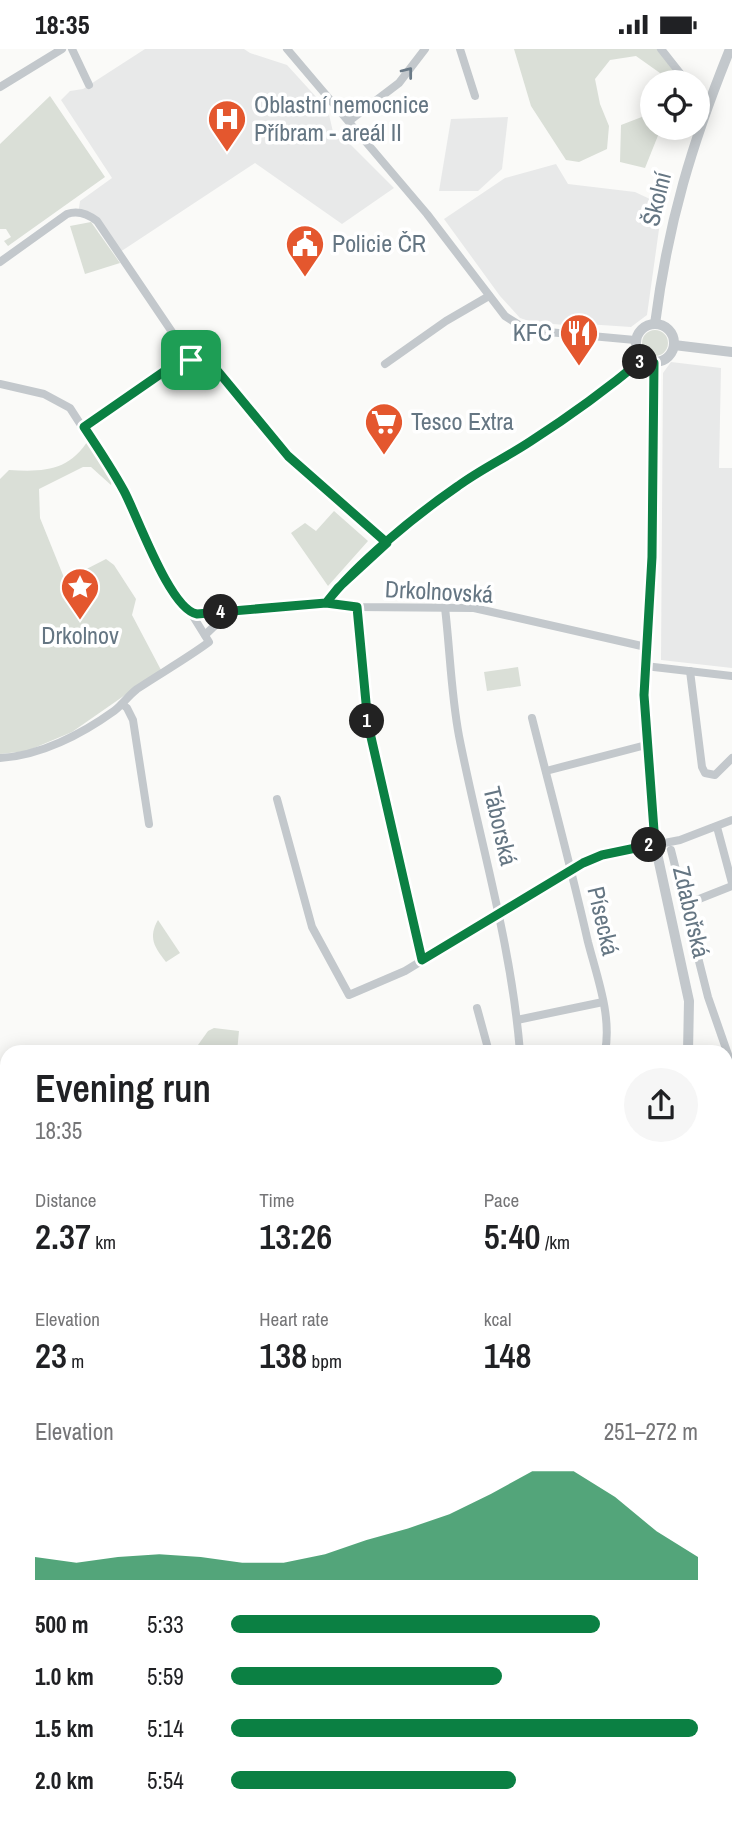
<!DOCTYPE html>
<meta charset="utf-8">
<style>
body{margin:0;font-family:"Archivo Narrow",sans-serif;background:#f6f6f6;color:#202124;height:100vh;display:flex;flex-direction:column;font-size:26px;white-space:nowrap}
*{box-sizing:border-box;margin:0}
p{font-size:23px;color:#757577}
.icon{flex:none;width:38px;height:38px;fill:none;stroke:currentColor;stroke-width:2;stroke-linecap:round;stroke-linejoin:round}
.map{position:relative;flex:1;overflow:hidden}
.details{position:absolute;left:0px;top:996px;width:733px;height:779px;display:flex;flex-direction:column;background:#fff;border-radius:21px 21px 0 0;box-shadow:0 4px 18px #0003}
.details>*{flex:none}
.controls{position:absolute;left:640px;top:21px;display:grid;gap:14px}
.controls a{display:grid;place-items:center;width:70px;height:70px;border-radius:50%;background:#fff;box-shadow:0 4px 18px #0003;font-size:35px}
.pin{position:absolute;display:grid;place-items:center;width:60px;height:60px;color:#fff;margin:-30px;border-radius:14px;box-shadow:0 4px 10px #0006}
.km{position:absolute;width:35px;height:35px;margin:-18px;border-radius:50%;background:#222;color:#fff;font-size:19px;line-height:35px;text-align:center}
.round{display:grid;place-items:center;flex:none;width:74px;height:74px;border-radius:37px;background:#f6f6f6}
.headline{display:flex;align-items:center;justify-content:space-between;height:119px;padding:0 35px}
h1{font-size:38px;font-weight:600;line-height:52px}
.stats{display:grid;grid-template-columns:repeat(3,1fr);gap:10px;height:119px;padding:7px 35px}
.stats div{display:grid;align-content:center}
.stats b{font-size:35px;font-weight:600}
.stats small{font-size:19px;font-weight:400}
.stats p{font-size:19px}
.chart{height:196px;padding:14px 35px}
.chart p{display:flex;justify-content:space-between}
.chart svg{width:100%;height:126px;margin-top:7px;fill:#0b8043;opacity:.7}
ul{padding:0 35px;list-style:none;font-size:23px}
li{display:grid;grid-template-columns:112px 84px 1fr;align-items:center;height:52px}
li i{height:18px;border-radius:9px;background:#0b8043}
.status{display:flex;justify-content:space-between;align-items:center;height:49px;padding:0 35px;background:#fff;direction:ltr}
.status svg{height:19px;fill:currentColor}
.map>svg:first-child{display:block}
.built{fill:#e8e9e9}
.green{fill:#dadfd7}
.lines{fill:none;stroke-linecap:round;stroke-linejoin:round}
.minor{stroke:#c3c8cc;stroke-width:8}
.tertiary{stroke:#c3c8cc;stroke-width:10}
.oneway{stroke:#6a7a87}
.route-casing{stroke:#fff;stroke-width:14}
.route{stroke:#0b8043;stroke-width:9}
.labels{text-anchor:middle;stroke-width:7;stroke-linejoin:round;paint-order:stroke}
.poi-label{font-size:24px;fill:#657683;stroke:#fff;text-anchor:start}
.street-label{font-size:24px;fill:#657683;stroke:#fff}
</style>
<div class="status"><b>18:35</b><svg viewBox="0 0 49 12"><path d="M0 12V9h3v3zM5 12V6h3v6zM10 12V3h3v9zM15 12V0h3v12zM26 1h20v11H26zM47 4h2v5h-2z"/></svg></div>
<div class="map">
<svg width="732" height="1773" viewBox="0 0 732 1773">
<rect width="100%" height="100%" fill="#fafaf8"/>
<!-- built -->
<g class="built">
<polygon points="145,0 244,0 250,4 287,16 328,61 333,83 350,95 394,139 342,175 255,114 117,205 94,173 78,166 80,152 112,129 61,51 70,42 83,40"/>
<polygon points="508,68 502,120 478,142 439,142 451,70"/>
<polygon points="556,115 568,135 635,143 652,151 661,166 647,266 631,278 586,275 575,277 532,273 520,269 500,247 444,170 505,129"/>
<polygon points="671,313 721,319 719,419 732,419 732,619 661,611 663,324"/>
</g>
<!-- green -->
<g class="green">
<polygon points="514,0 658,0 685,33 668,33 660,24 636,7 610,11 595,30 600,55 609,77 607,100 579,113 566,111 531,57"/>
<polygon points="50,47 105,128 8,197 4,192 11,188 6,180 0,180 0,95"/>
<polygon points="647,66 653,68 653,79 661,79 645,119 620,113 621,76"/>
<polygon points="91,173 120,214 85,225 70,177"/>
<circle cx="655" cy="294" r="13"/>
<path d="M89 390 113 426 111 436 91 418H83L39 440 40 469 65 531 106 510 114 516 136 550 132 566 161 621 72 683 27 702 0 705V430L9 421C45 423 69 422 89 390Z"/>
<polygon points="334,462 368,492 328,537 291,484 305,474 316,482"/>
<polygon points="518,618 521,637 487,642 484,623"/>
<path d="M158 871 180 904 166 913C154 898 148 888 158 871Z"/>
<polygon points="214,979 239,982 237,1003 193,1003 208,982"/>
<polygon points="7,1124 7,1558 0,1560 0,1145"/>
<polygon points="732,1579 732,1773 721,1768 726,1768 726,1588 731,1585"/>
<polygon points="55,1768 419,1768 407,1773 52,1773"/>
<polygon points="488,1768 602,1768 605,1773 491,1773"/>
</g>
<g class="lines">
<!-- minor -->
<g class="minor">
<polyline points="72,0 89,36"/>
<polyline points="287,0 427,165 505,267 524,279 537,282 635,291"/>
<polyline points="460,0 475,47"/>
<polyline points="661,0 687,33"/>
<polyline points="0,38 62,0"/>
<polyline points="698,48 707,56"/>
<polyline points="349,72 399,34 425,0"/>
<path d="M0 213 67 165C78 161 88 165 97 172L191 311"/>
<polyline points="385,315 446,272 489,247"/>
<path d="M0 335 44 345 70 359 123 441 148 498 176 546 191 564 209 593C186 610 161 624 137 640 128 647 122 656 114 662 82 685 40 707 0 709"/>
<polyline points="84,378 172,317 191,311 208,314 224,329 288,407 387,494"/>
<path d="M326 554C357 514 417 466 458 437 481 420 507 408 531 392 570 367 607 340 643 310"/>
<polyline points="357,558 368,675 422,911"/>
<path d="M445 559C450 601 451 645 459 687 480 794 511 893 520 1003"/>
<polyline points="191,564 326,554 357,558 474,559 646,598"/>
<polyline points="205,586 230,562"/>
<polyline points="645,617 732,627"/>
<polyline points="690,622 702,718 705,724 715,726 732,709"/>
<polyline points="122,655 127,659 133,671 149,775"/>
<path d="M532 669C551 744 571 818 588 893 597 928 612 967 605 1003"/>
<polyline points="546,722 646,696"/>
<polyline points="277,750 312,878 349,946 405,922 583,814 602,806 680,791 732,771"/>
<polyline points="717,778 732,834"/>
<polyline points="671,801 708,948 732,1017"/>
<polyline points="684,856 732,837"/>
<polyline points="477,959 489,1003"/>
<polyline points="517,971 603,953"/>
</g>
<!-- tertiary -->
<g class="tertiary">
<circle cx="655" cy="294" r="19"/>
<path d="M655 275C668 173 692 94 730 0"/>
<polyline points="674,296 732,303"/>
<polyline points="654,314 652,508 645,603 645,675 655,795 689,952 688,1003"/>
<polyline points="624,1768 624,1773"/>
</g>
</g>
<!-- one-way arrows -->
<defs><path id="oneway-chevron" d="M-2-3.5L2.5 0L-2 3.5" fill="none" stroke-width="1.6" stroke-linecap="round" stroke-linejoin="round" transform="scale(1.75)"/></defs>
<use class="oneway" href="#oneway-chevron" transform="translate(408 23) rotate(-52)"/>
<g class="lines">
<!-- route casing -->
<g class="route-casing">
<path id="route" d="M191 311H201L216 320 288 407 387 494 338 539 326 554 357 558 368 675 422 911 583 814 602 806 655 795 644 646 652 508 654 314 643 310C607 340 570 367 531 392 507 408 481 420 458 437 416 466 357 514 326 554L197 565C170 561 137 466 124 442 112 420 98 399 84 378L172 317 191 311"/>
</g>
<!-- route -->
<use href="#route" class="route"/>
</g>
<!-- icons -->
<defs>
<g id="hospital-pin" transform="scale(2.0125)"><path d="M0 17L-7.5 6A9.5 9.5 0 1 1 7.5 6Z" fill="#e4572e" stroke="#fff"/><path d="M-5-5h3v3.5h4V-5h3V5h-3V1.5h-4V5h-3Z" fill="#fff"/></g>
<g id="civic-pin" transform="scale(2.0125)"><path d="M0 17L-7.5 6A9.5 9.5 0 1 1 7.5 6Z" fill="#e4572e" stroke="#fff"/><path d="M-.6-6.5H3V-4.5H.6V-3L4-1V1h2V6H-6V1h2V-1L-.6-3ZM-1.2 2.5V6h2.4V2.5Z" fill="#fff"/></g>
<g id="restaurant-pin" transform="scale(2.0125)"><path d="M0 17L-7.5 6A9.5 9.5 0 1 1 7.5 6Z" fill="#e4572e" stroke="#fff"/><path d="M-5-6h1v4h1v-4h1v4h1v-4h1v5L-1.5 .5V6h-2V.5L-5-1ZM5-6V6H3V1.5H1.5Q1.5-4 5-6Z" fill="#fff"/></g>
<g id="supermarket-pin" transform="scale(2.0125)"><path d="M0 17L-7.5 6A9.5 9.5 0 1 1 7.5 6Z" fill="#e4572e" stroke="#fff"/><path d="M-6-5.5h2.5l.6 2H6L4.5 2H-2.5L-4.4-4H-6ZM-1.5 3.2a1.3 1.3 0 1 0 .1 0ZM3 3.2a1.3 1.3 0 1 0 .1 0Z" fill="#fff"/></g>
<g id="sight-pin" transform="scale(2.0125)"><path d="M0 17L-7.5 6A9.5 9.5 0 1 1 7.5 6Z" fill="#e4572e" stroke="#fff"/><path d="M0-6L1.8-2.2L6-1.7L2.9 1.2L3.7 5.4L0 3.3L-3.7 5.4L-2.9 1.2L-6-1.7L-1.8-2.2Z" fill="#fff"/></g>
</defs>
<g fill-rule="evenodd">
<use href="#hospital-pin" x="227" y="70"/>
<use href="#civic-pin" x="305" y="195"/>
<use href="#restaurant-pin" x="579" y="284"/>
<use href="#supermarket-pin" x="384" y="373"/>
<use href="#sight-pin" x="80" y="538"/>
</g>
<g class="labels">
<!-- poi labels -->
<g class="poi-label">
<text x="254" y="64">Oblastní nemocnice<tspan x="254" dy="28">Příbram - areál II</tspan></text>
<text x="332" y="203">Policie ČR</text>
<text x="552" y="292" text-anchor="end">KFC</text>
<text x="411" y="381">Tesco Extra</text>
<text x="80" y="595" text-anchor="middle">Drkolnov</text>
</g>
<!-- street labels -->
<g class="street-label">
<text transform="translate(657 150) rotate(-76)" y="8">Školní</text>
<text transform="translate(439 543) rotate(3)" y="8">Drkolnovská</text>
<text transform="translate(500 777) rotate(77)" y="8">Táborská</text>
<text transform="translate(691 863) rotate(77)" y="8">Zdabořská</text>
<text transform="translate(603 872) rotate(77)" y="8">Písecká</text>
</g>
</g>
</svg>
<div class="controls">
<a><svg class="icon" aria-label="locate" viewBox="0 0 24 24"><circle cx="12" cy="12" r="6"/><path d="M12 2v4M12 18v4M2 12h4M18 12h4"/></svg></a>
</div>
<div class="pin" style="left:191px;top:311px;background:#1e9e55"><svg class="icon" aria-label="arrive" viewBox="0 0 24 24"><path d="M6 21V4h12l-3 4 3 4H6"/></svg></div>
<b class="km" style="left:367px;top:672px">1</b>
<b class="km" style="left:649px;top:796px">2</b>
<b class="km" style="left:640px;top:313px">3</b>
<b class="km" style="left:221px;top:563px">4</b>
<section class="details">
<div class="headline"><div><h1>Evening run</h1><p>18:35</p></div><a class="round"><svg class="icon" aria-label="share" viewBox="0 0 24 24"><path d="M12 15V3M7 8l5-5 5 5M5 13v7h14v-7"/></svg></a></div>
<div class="stats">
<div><p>Distance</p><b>2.37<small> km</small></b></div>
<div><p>Time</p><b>13:26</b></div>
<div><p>Pace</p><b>5:40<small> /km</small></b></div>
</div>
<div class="stats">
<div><p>Elevation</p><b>23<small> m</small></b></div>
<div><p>Heart rate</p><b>138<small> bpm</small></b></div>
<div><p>kcal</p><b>148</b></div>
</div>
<div class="chart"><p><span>Elevation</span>251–272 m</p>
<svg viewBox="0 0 160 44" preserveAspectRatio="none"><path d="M0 44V36L10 38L20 36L30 35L40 36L50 38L60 38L70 35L80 30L90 26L100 21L110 14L120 6L130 6L140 15L150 27L160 36V44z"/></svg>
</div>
<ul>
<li><b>500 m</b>5:33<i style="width:79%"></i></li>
<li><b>1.0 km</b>5:59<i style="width:58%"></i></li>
<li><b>1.5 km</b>5:14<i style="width:100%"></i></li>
<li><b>2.0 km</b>5:54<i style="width:61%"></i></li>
</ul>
</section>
</div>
